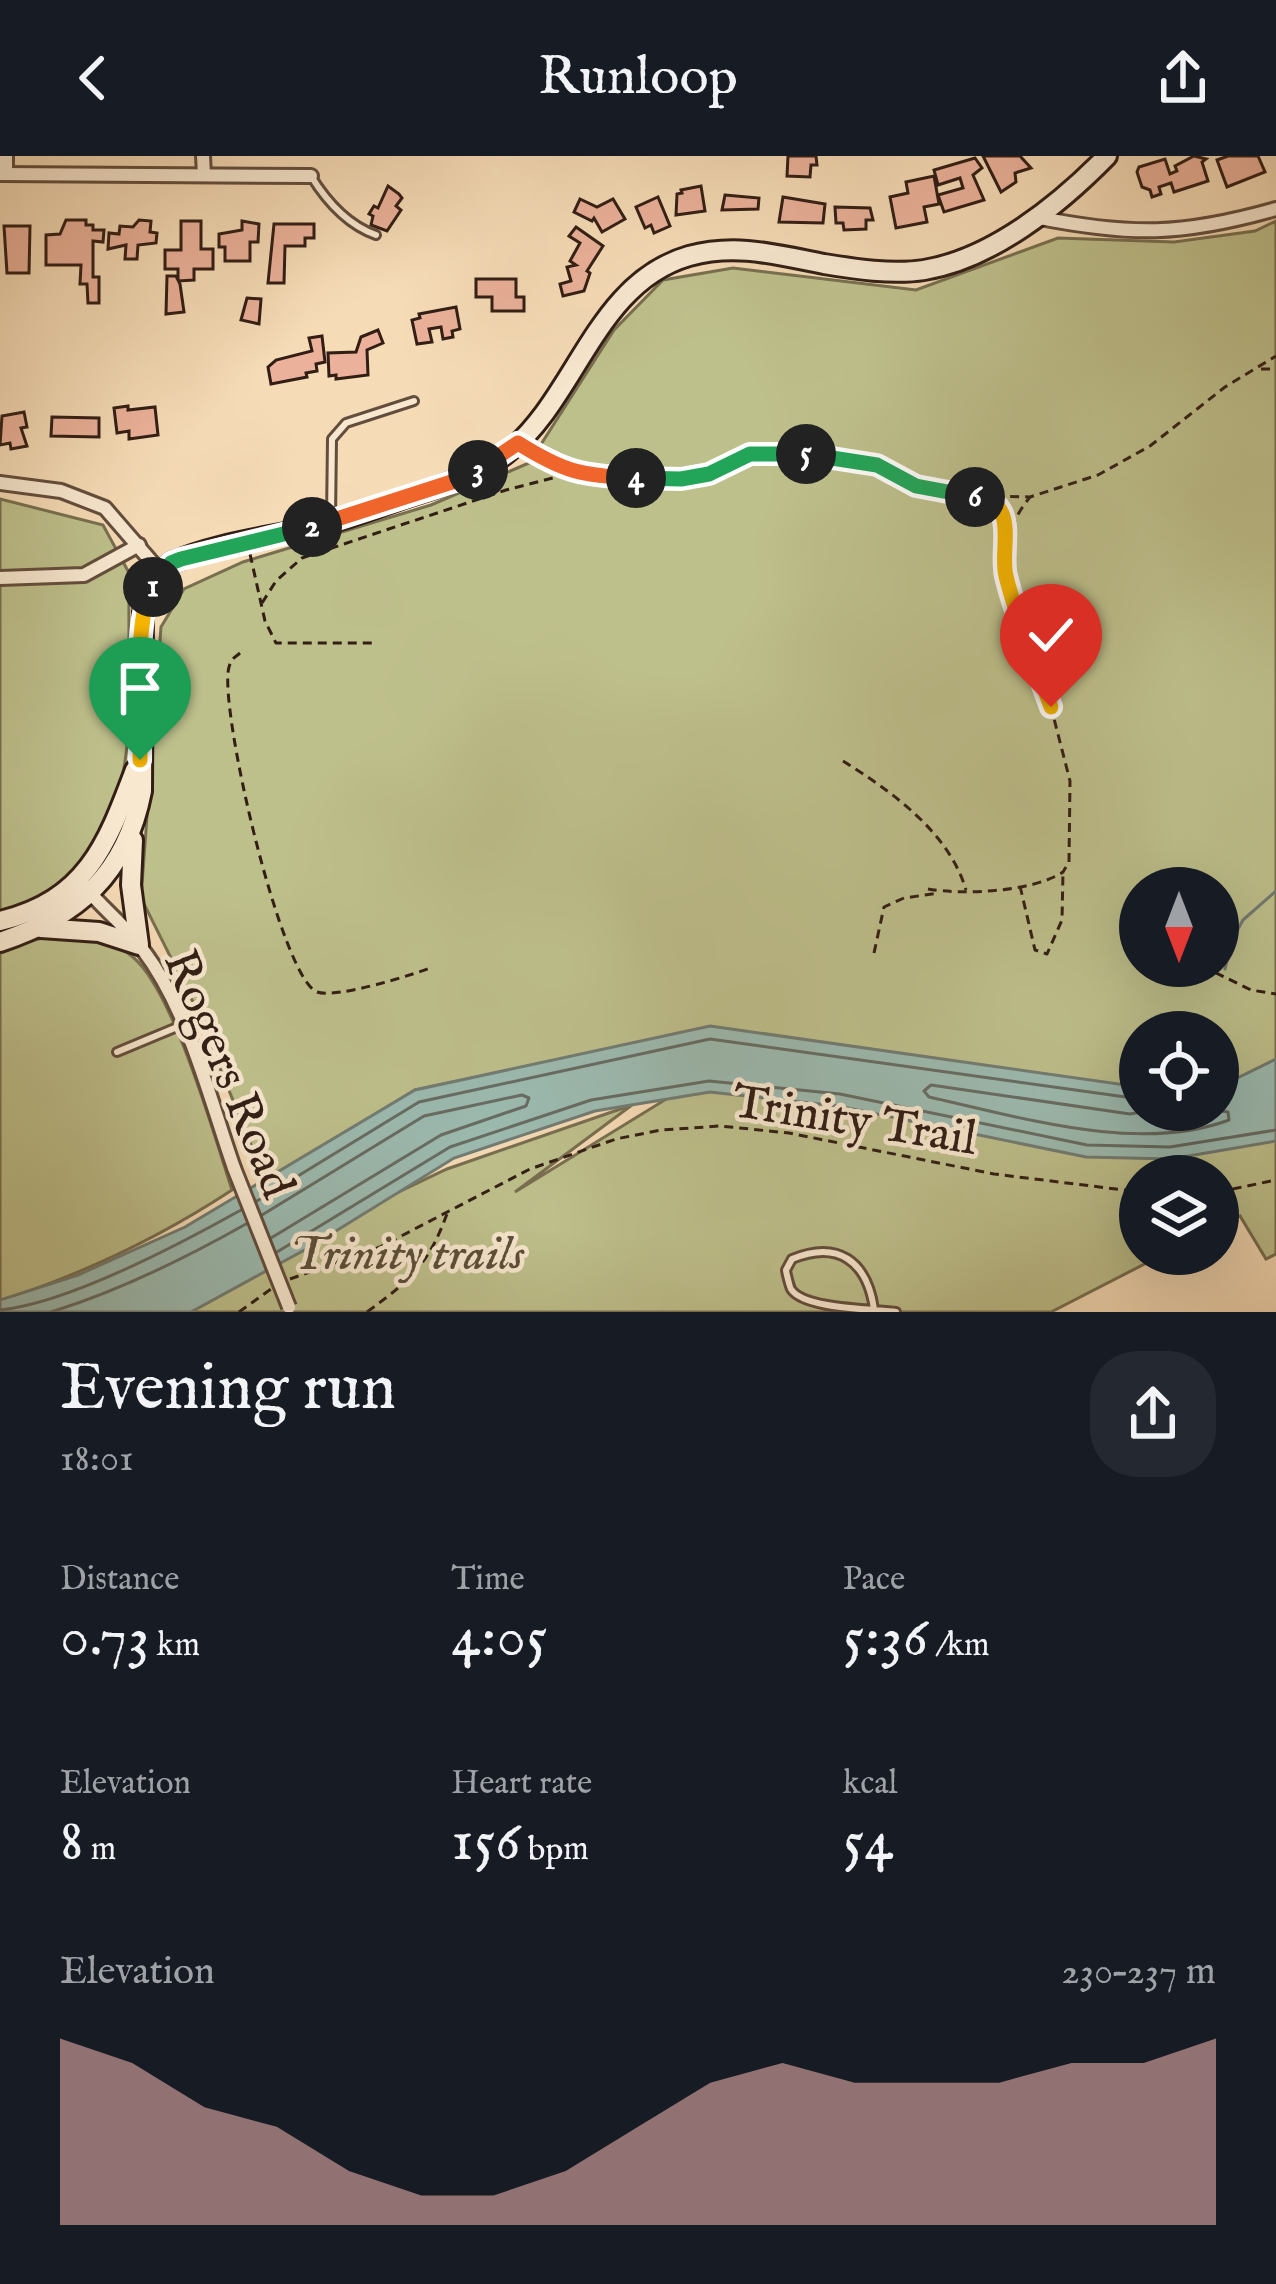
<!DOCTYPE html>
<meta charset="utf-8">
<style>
body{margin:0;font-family:"IM FELL English",serif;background:#242831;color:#f1f3f6;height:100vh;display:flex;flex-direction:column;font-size:45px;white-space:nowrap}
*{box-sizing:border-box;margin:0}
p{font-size:39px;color:#9ea1a6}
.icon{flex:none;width:66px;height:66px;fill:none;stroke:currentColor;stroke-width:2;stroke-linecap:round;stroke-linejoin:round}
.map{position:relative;height:1156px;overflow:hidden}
.drawer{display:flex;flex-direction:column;background:#171b24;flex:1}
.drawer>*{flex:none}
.needle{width:78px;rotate:180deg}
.tools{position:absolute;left:1119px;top:711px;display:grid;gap:24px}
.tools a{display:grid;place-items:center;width:120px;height:120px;border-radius:50%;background:#171b24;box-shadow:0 12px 48px #0002;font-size:60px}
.pin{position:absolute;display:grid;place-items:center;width:102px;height:102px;color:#fff;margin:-123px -51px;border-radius:50% 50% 50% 0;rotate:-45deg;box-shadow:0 0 12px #0007}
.pin .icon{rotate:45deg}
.km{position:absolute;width:60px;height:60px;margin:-30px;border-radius:50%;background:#222;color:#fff;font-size:33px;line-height:60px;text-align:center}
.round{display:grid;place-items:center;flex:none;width:126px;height:126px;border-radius:48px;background:#242831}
.summary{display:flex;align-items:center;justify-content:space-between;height:204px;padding:0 60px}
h1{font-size:66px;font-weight:600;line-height:90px}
.stats{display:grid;grid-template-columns:repeat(3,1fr);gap:18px;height:204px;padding:12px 60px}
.stats div{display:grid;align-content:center}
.stats b{font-size:60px;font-weight:600}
.stats small{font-size:33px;font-weight:400}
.stats p{font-size:33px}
.chart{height:336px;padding:24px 60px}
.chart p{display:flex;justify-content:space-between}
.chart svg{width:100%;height:216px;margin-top:12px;fill:#c59692;opacity:.7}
header{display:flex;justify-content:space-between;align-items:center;height:156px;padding:0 60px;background:#171b24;font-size:54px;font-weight:600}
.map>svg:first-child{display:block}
.green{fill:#bec08c;stroke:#786f50;stroke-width:3;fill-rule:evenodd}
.water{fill:#9cbbb1;stroke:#727c73;stroke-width:3}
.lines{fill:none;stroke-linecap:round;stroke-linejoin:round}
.shore{stroke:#676c63;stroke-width:3}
.stream{stroke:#727c73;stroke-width:3}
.building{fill:#ebb19a;stroke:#321e15;stroke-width:3}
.lane-casing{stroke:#634d3d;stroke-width:12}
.street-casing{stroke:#634d3d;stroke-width:18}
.secondary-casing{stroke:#321e15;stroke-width:24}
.path{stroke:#321e15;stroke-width:3;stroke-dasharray:9 6;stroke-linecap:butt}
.lane{stroke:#f8e8d0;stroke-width:6}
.street{stroke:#f8e8d0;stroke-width:12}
.secondary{stroke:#f8e8d0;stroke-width:18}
.street-bridge-casing{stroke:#634d3d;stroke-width:18;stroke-linecap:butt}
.street-bridge{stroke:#f8e8d0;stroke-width:12}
.split-1-casing{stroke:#fff;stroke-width:24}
.split-2-casing{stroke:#fff;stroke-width:24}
.split-3-casing{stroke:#fff;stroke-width:24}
.split-4-casing{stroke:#fff;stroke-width:24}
.split-5-casing{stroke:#fff;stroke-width:24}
.split-6-casing{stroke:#fff;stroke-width:24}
.split-7-casing{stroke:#fff;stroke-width:24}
.split-8-casing{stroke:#fff;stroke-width:24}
.split-1{stroke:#f5b400;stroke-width:15}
.split-2{stroke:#22a559;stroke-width:15}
.split-3{stroke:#f0652b;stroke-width:15}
.split-4{stroke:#f0652b;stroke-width:15}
.split-5{stroke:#22a559;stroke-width:15}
.split-6{stroke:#22a559;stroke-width:15}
.split-7{stroke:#f5b400;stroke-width:15}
.split-8{stroke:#f5b400;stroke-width:15}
.labels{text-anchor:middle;stroke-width:9;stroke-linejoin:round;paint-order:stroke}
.street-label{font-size:48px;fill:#321e15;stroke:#f8e8d0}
.park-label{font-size:48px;font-style:italic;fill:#5c4f39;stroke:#f8e8d0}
</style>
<header><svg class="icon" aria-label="back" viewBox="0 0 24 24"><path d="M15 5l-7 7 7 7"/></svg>Runloop<svg class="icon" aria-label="share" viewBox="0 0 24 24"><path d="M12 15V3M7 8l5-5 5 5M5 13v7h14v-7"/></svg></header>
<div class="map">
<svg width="1276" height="1156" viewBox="0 0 1276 1156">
<rect width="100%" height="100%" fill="#f5dbb6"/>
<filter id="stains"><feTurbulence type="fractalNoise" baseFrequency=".00167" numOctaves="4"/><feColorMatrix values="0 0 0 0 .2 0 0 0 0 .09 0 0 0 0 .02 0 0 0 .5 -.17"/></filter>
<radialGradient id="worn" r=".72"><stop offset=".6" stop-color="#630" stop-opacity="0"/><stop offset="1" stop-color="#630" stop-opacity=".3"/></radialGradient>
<!-- green -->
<g class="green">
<path d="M1276 65V1098L1266 1103 1240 1060 1218 1070V1020H1140V1098H1164L1051 1156H147L447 1013 632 949 515 1036 707 918 1035 990 1043 918 714 871 415 934 266 1026 194 848 141 742 161 471 184 433 243 406 431 349 529 307 614 174 663 124 733 112 916 134 1058 82 1174 86 1255 75ZM1140 732H1218V810H1140ZM1140 876H1218V954H1140Z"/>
<path d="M0 343 103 369 128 415 129 442C127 574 152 703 0 758Z"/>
<path d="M54 779C82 782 111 782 134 802 174 837 214 979 232 1034 159 1082 83 1118 0 1145V793Z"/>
</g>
<!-- water -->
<polygon class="water" points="710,870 1140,931 1140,954 1218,954 1218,928 1227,927 1276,903 1276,985 1171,1003 1086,1001 838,950 710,936 595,955 454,1002 310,1091 191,1156 0,1156 0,1144 78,1119 185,1071 415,934"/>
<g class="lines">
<!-- shore -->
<g class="shore">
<path d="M1152 954 1130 958 931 929 924 935 929 941C1020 961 1138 998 1229 964L1228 956 1216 954"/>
<polyline points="257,1045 419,946 710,883 1140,943"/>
<polyline points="262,1059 424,960 522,939 529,942 526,950 441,979 271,1082"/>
<polyline points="277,1096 450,991 591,944 709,925 840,938 1087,989 1170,991 1276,974"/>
<path d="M0 1154C69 1147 180 1088 241 1054"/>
<path d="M51 1156C119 1135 184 1103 246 1068"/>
</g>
<!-- stream -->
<polyline class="stream" points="1225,813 1232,784 1243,764 1276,735"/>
</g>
<!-- building -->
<g class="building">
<polygon points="788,0 816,0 817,9 811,9 810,21 787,20"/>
<polygon points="983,0 1020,0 1031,12 1015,17 1016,26 1001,36"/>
<polygon points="1194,0 1206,3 1202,6 1208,25 1174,36 1171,27 1159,31 1161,38 1152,41 1150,34 1142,31 1137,16 1139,11 1165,3 1170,18 1177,15 1175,10"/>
<polygon points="1228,0 1258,0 1265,16 1227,31 1217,4"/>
<polygon points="975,2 982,12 973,19 984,44 944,56 938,39 963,32 960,22 938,29 934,14"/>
<polygon points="934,20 939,48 924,51 927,66 896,72 890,41 908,37 906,26"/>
<polygon points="388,30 399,38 402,42 396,50 401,54 387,75 371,69 373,60 369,58 374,50 378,52"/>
<polygon points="701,30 705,55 676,59 677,38 682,37 681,34"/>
<polygon points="725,39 759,42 758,53 722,54"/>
<polygon points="658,41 670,70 654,77 651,69 645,72 636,51"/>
<polygon points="783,41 825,48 823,67 779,66"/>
<polygon points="580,43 597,51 613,43 625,63 602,76 594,62 592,65 574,56"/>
<polygon points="835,51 870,52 873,64 866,64 866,73 844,74 843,67 836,67"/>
<polygon points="66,64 86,64 86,69 93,69 93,74 104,74 103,86 93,85 93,121 99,121 99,147 88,147 87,128 80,128 81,109 46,109 46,79 60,78"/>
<polygon points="139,64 151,65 150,76 157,77 156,87 138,89 137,103 125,103 126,89 108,93 109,77 119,78 120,70 133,71"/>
<polygon points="181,65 201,65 201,93 213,93 213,113 194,113 194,124 178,125 178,113 165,113 165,94 181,94"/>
<polygon points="242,65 259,68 258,86 250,86 250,105 225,105 225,91 219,91 219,78 242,74"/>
<polygon points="274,68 314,68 314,82 305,82 305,90 285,90 284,127 268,127"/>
<polygon points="4,70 30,70 29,117 7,117"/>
<polygon points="576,71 603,90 587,115 590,117 584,135 563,140 560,128 571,125 567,111 576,109 570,105 580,87 569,80"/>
<polygon points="167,120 176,120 180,128 184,156 166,158"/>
<polygon points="476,123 516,123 516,141 524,141 524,155 492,155 492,141 476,141"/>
<polygon points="247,142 261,143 259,168 241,164"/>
<polygon points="456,151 460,173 452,175 453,181 443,183 441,171 429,173 432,186 417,188 412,164 420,162 419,158"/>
<polygon points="378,174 383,187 367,194 368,219 336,223 336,219 329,220 328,197 356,196 361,181"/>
<polygon points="322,180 325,206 316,208 317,215 306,217 307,221 271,228 268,211 276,204 312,195 309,182"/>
<polygon points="128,250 128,254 155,251 158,279 129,283 129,275 117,277 114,252"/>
<polygon points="24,256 27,271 21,272 27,290 11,293 10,287 0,289 2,260"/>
<polygon points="52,261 99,262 99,281 51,280"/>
</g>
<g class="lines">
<!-- lane casing -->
<g class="lane-casing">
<g id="lane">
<path d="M311 20C327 46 348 69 376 79"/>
<polyline points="331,363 332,283 346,267 414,245"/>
<polyline points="117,896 182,869"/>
<path d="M874 1153C867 1105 838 1084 792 1103L786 1114C786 1116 790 1132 791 1133 803 1153 873 1153 896 1156"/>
</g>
</g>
<!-- street casing -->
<g class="street-casing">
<g id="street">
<polyline points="6,0 6,18"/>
<polyline points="203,0 204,19"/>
<polyline points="0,18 311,20"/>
<path d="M1035 61C1131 80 1181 80 1276 53"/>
<polyline points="0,327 61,335 105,352 163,419"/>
<polyline points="0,422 84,419 139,389"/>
<path d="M85 731C103 753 127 771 143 794 189 855 209 941 234 1012"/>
</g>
</g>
<!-- secondary casing -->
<g class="secondary-casing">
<g id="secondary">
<path d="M0 765C87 744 107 688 135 614"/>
<polyline points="41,772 99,776 139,789 131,729 133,684"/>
<path d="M0 786C78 760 126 718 142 635L143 456 147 439 171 407C221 385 278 381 330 367 359 359 388 347 416 338 447 328 481 318 507 297 577 242 595 127 689 100 737 87 777 99 824 108 854 113 893 119 924 114 992 103 1059 49 1107 0"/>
</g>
</g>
<!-- path -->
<g class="path">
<polyline points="1261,213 1276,213"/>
<polyline points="533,297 556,312 584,319 681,323 709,318 750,298 776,295 877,309 916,330 958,339 1030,341 1098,319 1150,290 1225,231 1276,200"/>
<polyline points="987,343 1002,357 1008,380"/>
<polyline points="250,398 265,465 276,487 374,487"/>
<polyline points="262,447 276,425 302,402 506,334 568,318"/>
<path d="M240 497C233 503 232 502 229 511 218 550 281 822 317 836 336 843 412 819 433 811"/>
<path d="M843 605C891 635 949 676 966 734"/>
<polyline points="1020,730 1035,794 1047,798 1062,764 1063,716"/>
<path d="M928 733C964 739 1033 736 1063 716L1069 706 1070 625 1051 551 1004 415C1004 387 1012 363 1030 341"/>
<polyline points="874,797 884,751 904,742 939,737"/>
<polyline points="1202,810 1251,834 1276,838"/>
<polyline points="1218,1036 1276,1024"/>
<polyline points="290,1123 380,1091 530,1013 616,983 661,974 720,970 789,977 994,1018 1140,1036"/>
<polyline points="239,1156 271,1133"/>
<path d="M367 1156C412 1123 429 1108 448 1055"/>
</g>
<!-- lane -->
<use href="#lane" class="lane"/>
<!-- street -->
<use href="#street" class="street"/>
<!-- secondary -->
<use href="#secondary" class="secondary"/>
<!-- street-bridge casing -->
<g class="street-bridge-casing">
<polyline id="street-bridge" points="234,1012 289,1151"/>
</g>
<!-- street-bridge -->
<use href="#street-bridge" class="street-bridge"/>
</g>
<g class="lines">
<!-- split-1 casing -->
<g class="split-1-casing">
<path id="split-1" d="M140 604C141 566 133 459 153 431"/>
</g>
<!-- split-2 casing -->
<g class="split-2-casing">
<polyline id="split-2" points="153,431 171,407 181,403 312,371"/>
</g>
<!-- split-3 casing -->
<g class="split-3-casing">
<polyline id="split-3" points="312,371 458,324 478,314"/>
</g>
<!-- split-4 casing -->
<g class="split-4-casing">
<path id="split-4" d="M478 314 518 287C564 316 582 320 636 322"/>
</g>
<!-- split-5 casing -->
<g class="split-5-casing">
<polyline id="split-5" points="636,322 681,323 709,318 750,298 806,298"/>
</g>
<!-- split-6 casing -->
<g class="split-6-casing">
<polyline id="split-6" points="806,298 877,309 916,330 975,341"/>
</g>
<!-- split-7 casing -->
<g class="split-7-casing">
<path id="split-7" d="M975 341C1021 346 999 392 1006 420 1012 445 1021 470 1030 494"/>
</g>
<!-- split-8 casing -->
<g class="split-8-casing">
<polyline id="split-8" points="1030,494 1051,551"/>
</g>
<!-- split-1 -->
<use href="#split-1" class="split-1"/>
<!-- split-2 -->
<use href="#split-2" class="split-2"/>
<!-- split-3 -->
<use href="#split-3" class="split-3"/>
<!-- split-4 -->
<use href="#split-4" class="split-4"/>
<!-- split-5 -->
<use href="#split-5" class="split-5"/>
<!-- split-6 -->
<use href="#split-6" class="split-6"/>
<!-- split-7 -->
<use href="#split-7" class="split-7"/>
<!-- split-8 -->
<use href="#split-8" class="split-8"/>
</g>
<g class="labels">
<!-- street labels -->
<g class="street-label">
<text transform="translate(231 917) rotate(67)" y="17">Rogers Road</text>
<text transform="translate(855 962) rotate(9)" y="17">Trinity Trail</text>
</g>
<!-- park labels -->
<g class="park-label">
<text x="407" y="1113">Trinity trails</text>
</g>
</g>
<rect width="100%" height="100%" filter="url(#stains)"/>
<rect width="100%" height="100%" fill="url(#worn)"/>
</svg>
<div class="tools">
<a><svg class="needle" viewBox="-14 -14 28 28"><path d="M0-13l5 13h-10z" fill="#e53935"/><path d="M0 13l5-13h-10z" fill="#9ea1a6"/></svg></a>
<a><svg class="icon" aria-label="locate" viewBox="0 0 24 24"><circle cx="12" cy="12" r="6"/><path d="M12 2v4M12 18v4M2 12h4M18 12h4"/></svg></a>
<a><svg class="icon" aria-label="layers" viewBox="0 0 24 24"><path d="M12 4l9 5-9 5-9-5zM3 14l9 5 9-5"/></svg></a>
</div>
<div class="pin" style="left:140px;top:604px;background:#1e9e55"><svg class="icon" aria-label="arrive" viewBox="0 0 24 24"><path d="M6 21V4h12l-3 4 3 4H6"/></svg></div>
<div class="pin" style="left:1051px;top:551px;background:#d93025"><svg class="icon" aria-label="check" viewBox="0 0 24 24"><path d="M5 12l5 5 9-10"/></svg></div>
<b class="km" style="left:153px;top:431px">1</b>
<b class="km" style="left:312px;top:371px">2</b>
<b class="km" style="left:478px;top:314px">3</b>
<b class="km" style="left:636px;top:322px">4</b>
<b class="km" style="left:806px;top:298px">5</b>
<b class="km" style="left:975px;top:341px">6</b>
</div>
<section class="drawer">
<div class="summary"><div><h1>Evening run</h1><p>18:01</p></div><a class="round"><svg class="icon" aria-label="share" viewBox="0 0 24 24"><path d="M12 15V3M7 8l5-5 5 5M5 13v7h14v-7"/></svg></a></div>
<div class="stats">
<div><p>Distance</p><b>0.73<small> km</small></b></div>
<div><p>Time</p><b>4:05</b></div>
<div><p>Pace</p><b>5:36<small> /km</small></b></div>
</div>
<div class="stats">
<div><p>Elevation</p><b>8<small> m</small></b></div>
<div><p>Heart rate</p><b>156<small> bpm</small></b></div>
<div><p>kcal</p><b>54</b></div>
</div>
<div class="chart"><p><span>Elevation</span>230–237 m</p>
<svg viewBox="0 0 160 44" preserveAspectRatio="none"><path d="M0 44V6L10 11L20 20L30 24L40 33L50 38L60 38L70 33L80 24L90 15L100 11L110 15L120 15L130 15L140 11L150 11L160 6V44z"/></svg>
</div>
</section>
